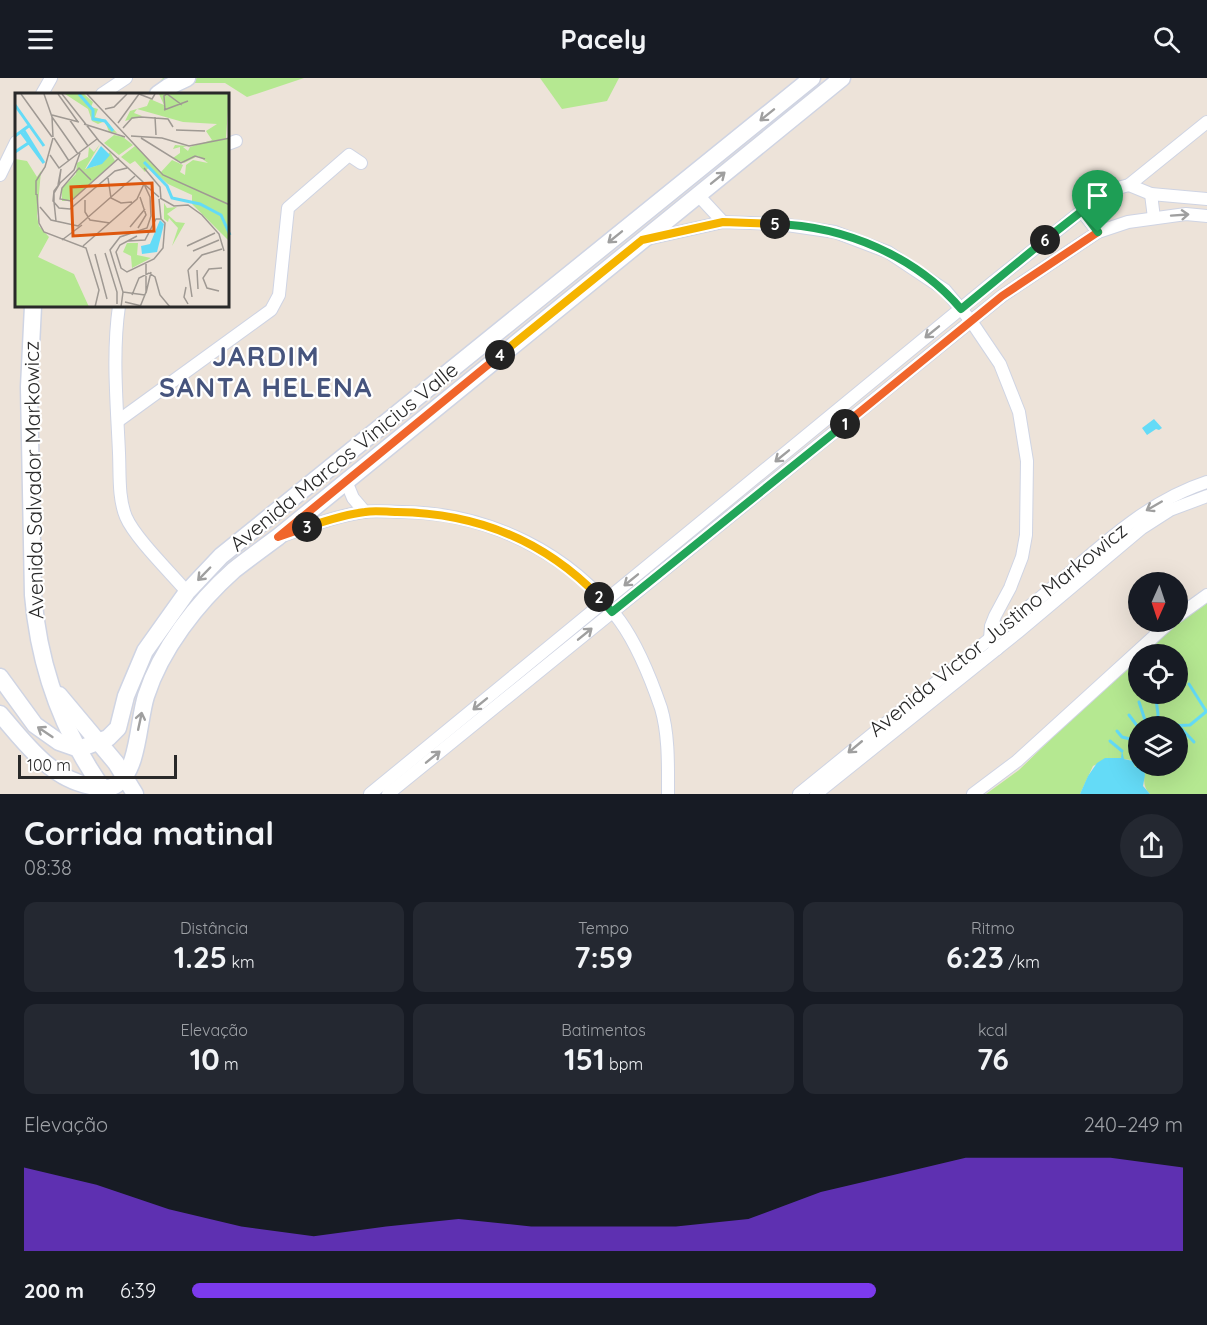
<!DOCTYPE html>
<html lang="pt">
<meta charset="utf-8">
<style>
body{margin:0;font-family:Quicksand,sans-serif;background:#242831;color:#f1f3f6;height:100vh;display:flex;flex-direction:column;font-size:22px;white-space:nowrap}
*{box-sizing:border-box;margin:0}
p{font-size:20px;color:#9ea1a6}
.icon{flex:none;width:33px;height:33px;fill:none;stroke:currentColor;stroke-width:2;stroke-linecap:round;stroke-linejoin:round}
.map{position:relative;height:716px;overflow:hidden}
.sheet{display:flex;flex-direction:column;background:#171b24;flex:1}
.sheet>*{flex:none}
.needle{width:39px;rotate:183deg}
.tools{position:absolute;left:1128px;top:494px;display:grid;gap:12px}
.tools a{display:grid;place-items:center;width:60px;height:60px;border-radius:50%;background:#171b24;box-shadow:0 6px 24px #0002;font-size:30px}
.scale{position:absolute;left:18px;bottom:15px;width:159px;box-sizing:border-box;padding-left:6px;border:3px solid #292929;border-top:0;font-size:16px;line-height:21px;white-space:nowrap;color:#292929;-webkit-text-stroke:4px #fff;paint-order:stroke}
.pin{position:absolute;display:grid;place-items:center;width:51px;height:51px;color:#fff;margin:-62px -26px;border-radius:50% 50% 50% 0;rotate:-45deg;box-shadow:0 0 6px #0007}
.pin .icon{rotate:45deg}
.km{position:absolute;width:30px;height:30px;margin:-15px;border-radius:50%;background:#222;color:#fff;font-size:16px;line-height:30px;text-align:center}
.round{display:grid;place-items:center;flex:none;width:63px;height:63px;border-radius:32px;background:#242831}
.headline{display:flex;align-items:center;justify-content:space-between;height:102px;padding:0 24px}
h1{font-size:33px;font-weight:700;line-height:45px}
.figures{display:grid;grid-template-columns:repeat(3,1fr);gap:9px;height:102px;padding:6px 24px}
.figures div{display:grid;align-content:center;border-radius:12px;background:#242831;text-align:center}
.figures b{font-size:30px;font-weight:700}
.figures small{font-size:16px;font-weight:400}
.figures p{font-size:16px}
.chart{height:168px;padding:12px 24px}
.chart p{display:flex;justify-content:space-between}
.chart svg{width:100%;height:108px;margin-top:6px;fill:#7c3aed;opacity:.7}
ul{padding:0 24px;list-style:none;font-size:20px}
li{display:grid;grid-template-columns:96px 72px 1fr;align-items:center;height:45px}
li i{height:15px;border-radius:8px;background:#7c3aed}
header{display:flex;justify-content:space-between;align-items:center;height:78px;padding:0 24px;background:#171b24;font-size:27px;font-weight:700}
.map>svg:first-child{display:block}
.green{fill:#b5e891}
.water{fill:#64dbf7}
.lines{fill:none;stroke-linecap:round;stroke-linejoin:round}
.stream{stroke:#64dbf7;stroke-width:3}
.street-casing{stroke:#cfd4e3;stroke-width:14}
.secondary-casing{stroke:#cfd4e3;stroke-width:19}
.street{stroke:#fff;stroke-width:12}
.secondary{stroke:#fff;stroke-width:16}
.oneway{stroke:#9f9f9f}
.split-1-casing{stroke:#fff;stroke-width:12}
.split-2-casing{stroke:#fff;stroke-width:12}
.split-3-casing{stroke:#fff;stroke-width:12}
.split-4-casing{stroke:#fff;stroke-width:12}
.split-5-casing{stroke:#fff;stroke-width:12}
.split-6-casing{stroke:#fff;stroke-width:12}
.split-7-casing{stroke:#fff;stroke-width:12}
.split-1{stroke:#f0652b;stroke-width:8}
.split-2{stroke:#22a559;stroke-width:8}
.split-3{stroke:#f5b400;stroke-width:8}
.split-4{stroke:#f0652b;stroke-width:8}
.split-5{stroke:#f5b400;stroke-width:8}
.split-6{stroke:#22a559;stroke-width:8}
.split-7{stroke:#22a559;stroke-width:8}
.labels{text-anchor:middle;stroke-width:4.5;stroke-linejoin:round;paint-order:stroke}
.street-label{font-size:21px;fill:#292929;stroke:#fff}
.district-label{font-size:27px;font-weight:bold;letter-spacing:1.5px;fill:#46547d;stroke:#fff}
.inset-river{fill:none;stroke:#64dbf7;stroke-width:3}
.inset-road{fill:none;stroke:#9f9993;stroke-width:1.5}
.view{fill:#de570d;fill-opacity:0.15;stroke:#de570d;stroke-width:3}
.inset-edge{fill:none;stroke:#292929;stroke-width:3}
</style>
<header><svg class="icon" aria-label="menu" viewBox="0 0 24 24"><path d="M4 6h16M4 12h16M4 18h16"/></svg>Pacely<svg class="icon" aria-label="search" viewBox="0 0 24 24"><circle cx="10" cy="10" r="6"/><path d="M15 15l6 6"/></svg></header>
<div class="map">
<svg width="1207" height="716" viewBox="0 0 1207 716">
<rect width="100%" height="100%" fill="#ede3d9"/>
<!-- green -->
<g class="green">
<polygon points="163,0 304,0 247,19 225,5 194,5 169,16 149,16"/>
<polygon points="540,0 619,0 607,23 562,31"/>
<path d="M1207 523V716H1150C1141 707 1146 699 1143 687H1178V648H1138V671L1136 673 1139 687 1135 689 1131 682 1123 681 1122 674V679L1119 681 1110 680 1093 688 1080 716H986L1019 692 1138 577V615H1178V576H1139Z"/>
</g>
<!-- water -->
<g class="water">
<polygon points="1154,341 1162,350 1159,352 1156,351 1147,357 1142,350"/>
<polygon points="1122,672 1124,681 1133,683 1135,689 1143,687 1145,697 1143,708 1150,716 1080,716 1088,698 1097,685 1105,680 1121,680"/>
</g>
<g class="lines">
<!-- stream -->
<g class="stream">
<polyline points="1189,606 1206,633"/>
<polyline points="1155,615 1158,636 1157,648"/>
<polyline points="1139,624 1147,648"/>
<polyline points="1129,637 1138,649"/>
<polyline points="1178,647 1194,664"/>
<polyline points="1172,648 1190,647 1207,633"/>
<polyline points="1117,653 1122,659 1138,663"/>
<polyline points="1110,663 1122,673"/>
</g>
<!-- street casing -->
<g class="street-casing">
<g id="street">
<polyline points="42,16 51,0"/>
<polyline points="102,16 126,0"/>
<polyline points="228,66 236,63"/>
<polyline points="0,97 16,64"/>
<polyline points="1129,107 1151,116 1207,121"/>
<polyline points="1151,116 1154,140"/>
<polyline points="698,117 723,144"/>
<polyline points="1082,133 1098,154"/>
<polyline points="647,161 723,144 780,146 835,154 888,174 945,212 971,243 1000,286 1019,334 1027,383 1026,457 1022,479 1010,510 995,538 991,548 990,561 997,571"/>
<path d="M119 228C112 276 117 327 119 375 120 395 118 420 126 439 135 460 171 495 187 514"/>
<polyline points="118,343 271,232 279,217 288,130 349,77 361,85"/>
<polyline points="346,403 353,420 365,434"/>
<path d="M285 457C310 448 336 438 363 434 376 432 391 434 404 434 488 435 571 475 620 543 638 568 651 601 661 630 669 657 668 688 668 716"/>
<polyline points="1178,538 1207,517"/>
<polyline points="370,716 992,205 1098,120 1114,111 1129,107 1207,44"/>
<polyline points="388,716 1002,218 1098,154 1128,144 1186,136 1207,138"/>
<path d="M799 716C878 651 957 587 1036 523 1090 480 1139 426 1207 404"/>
<polyline points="816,716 1018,554 1142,450 1170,432 1207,418"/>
<polyline points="973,716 1017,683 1171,543"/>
</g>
</g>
<!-- secondary casing -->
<g class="secondary-casing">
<g id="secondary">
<polyline points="158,16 168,9 187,0"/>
<path d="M33 228 29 309 33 517C39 589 63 656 106 715"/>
<polyline points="0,599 35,647 59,664 79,671 108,660 118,650 126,618 145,573 187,514 221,478 812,0"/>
<polyline points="59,617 116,685 135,716"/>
<path d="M0 636C25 665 50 700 90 708 99 710 108 712 116 707 139 692 138 643 146 618 161 571 197 525 234 492 248 481 263 470 278 459L842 0"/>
</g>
</g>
<!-- street -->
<use href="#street" class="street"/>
<!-- secondary -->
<use href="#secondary" class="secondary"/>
</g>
<!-- one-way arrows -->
<defs><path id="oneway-shaft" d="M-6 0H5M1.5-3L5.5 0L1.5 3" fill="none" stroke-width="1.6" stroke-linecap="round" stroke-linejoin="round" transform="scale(1.5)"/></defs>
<g class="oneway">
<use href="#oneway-shaft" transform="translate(767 37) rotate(141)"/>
<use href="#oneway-shaft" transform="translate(718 100) rotate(-39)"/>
<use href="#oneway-shaft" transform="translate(1180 137) rotate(-4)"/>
<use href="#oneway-shaft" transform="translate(615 159) rotate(141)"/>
<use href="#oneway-shaft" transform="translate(932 254) rotate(141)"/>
<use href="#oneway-shaft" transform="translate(782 378) rotate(141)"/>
<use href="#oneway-shaft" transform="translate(1154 428) rotate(150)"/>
<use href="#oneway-shaft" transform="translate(204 496) rotate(134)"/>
<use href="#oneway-shaft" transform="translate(631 502) rotate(141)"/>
<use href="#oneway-shaft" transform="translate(585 556) rotate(-39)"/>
<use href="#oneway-shaft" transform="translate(480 626) rotate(141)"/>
<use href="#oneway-shaft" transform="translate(140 643) rotate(-78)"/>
<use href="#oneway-shaft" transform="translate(45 654) rotate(-146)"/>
<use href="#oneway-shaft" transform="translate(855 669) rotate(140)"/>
<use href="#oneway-shaft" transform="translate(433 679) rotate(-39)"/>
</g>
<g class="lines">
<!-- split-1 casing -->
<g class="split-1-casing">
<polyline id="split-1" points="845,346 1002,218 1098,154"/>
</g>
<!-- split-2 casing -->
<g class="split-2-casing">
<polyline id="split-2" points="599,519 612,534 845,346"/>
</g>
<!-- split-3 casing -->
<g class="split-3-casing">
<path id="split-3" d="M307 449C325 443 346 436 365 434 375 432 387 434 397 434 476 435 544 462 599 519"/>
</g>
<!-- split-4 casing -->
<g class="split-4-casing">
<polyline id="split-4" points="307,449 278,459 500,277"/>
</g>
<!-- split-5 casing -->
<g class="split-5-casing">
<polyline id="split-5" points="500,277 642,162 723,144 775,146"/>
</g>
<!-- split-6 casing -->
<g class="split-6-casing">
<path id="split-6" d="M775 146C844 148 916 178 961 231L1045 162"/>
</g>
<!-- split-7 casing -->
<g class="split-7-casing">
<polyline id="split-7" points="1045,162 1082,133 1098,154"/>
</g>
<!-- split-1 -->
<use href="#split-1" class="split-1"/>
<!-- split-2 -->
<use href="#split-2" class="split-2"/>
<!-- split-3 -->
<use href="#split-3" class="split-3"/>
<!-- split-4 -->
<use href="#split-4" class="split-4"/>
<!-- split-5 -->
<use href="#split-5" class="split-5"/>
<!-- split-6 -->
<use href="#split-6" class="split-6"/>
<!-- split-7 -->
<use href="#split-7" class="split-7"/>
</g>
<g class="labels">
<!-- street labels -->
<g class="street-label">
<text transform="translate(344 379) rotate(-39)" y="7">Avenida Marcos Vinicius Valle</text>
<text transform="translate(34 402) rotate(-91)" y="7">Avenida Salvador Markowicz</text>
<text transform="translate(998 552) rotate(-39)" y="7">Avenida Victor Justino Markowicz</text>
</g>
<!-- district labels -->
<g class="district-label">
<text x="266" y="288">JARDIM<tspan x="266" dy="31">SANTA HELENA</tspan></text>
</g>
</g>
<!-- overview -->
<g transform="translate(15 15)">
<rect width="214" height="214" fill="#ede3d9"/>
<path d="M50 1H69L78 9 76 14 83 16 80 24 90 27 102 40 94 39 90 28 83 31 77 28 73 16ZM144 1H214L211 45 215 46 214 148 177 111V102L153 91 134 74 130 79 120 68 115 71 106 64 120 53 146 79 157 67 168 72 165 79 170 82 171 72 178 67 193 70 183 63 169 70 158 65 165 60V54L158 56 160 52 173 53 168 54 173 58 175 54 197 47 191 38 202 31 168 29 122 16 119 20 127 23 110 28 115 18 132 13 135 6 149 12ZM99 42 108 44 118 52 104 62 89 50ZM85 51 70 76 81 73 95 59 100 68 56 108H47V95L61 81 62 70 73 64 74 54 79 59ZM0 66 12 68 22 84 26 78 22 123 24 133 34 144 23 164 59 181 74 214H0ZM149 110 152 115 162 114 152 121 161 129 170 130 157 153 163 135 154 125 153 129 149 126ZM112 150H123L122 162 136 165 117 175 116 163 108 159Z" fill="#b5e891"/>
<path d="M86 53 95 62 87 71 71 76ZM145 127 149 131 142 159 127 161 126 153 135 151Z" fill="#64dbf7"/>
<path class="inset-river" d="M64 1 78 17V26L90 28 98 38M0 12 29 53M8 36 29 70M6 39 29 70M0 43 15 32M0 59 15 49M129 69 152 93 157 105 185 111 206 122 215 142"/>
<path class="inset-road" d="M6 1 37 44M29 1 37 24 38 44M43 1 63 29M47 1 84 48M72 1 148 82 215 112M124 1 137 6 140 1M90 16 99 14 112 1M149 17 173 8M150 17 149 3 152 1 167 12M37 22 64 29M37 24 63 61M140 24 141 42M54 26 73 53M103 30 124 1M69 31 110 44M108 35 117 25 126 24 153 26 158 34M161 37 190 38M116 43 147 45 174 53 215 45M39 45 54 68M126 45 166 70 180 63 190 66M84 48 128 89 135 104 136 123 132 135 105 144 95 157 108 199 106 214M35 62 44 75 82 46M129 75 145 94 146 106M93 85 96 105 106 110 117 109M76 87 64 75 47 95 45 106 56 108 104 65M45 90 59 77 65 60M43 92 46 76 44 91M22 101 24 130 29 139 71 155 84 197 80 214M21 102V88L30 74 38 45M145 105 159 113 173 112 187 122 204 141 209 158M70 107V119L75 127 95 130M39 109V100L45 90 39 98 38 108 44 115 55 116 100 78 112 75M39 109 41 128M25 114 36 127 63 133 120 83M115 134 130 116M123 135 131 122 125 104M122 143 105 152 101 159 106 175 112 179 139 166 148 155 150 130 146 126 144 106M47 147 67 132M113 148 130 147 141 126H146M68 153 122 106 129 91 144 104M172 153 200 140M178 158 204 147M90 160 102 199V211M80 161 92 206M173 177 187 162 207 156M173 177 177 204M182 177 183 196M171 194 169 204 173 211M204 198 192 195 188 185 194 176 207 175M108 199 130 202M131 200 136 179M117 202 124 185 134 180 140 184 145 202 155 214M110 209 131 214M125 214 131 199V171"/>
<path class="view" d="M137 90 139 138 58 143 56 94Z"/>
<rect width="214" height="214" class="inset-edge"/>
</g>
</svg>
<div class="tools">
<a><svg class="needle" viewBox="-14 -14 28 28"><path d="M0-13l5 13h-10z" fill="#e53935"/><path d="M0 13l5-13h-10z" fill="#9ea1a6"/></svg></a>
<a><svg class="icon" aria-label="locate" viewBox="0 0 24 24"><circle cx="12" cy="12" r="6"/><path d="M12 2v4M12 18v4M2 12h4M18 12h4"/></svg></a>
<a><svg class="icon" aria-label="layers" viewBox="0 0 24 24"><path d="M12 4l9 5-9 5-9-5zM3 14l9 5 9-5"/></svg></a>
</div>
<div class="scale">100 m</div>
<div class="pin" style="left:1098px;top:154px;background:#1e9e55"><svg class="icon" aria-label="arrive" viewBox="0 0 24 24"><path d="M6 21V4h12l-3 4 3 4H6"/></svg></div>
<b class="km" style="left:845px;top:346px">1</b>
<b class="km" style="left:599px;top:519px">2</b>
<b class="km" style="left:307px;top:449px">3</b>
<b class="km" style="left:500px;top:277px">4</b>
<b class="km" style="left:775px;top:146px">5</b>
<b class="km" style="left:1045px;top:162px">6</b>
</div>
<section class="sheet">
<div class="headline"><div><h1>Corrida matinal</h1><p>08:38</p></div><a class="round"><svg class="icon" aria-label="share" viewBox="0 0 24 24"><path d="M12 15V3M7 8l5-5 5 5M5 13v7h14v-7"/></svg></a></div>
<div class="figures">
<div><p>Distância</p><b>1.25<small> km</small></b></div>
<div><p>Tempo</p><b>7:59</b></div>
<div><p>Ritmo</p><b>6:23<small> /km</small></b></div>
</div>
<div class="figures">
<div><p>Elevação</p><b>10<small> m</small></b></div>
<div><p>Batimentos</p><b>151<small> bpm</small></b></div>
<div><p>kcal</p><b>76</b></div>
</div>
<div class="chart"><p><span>Elevação</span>240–249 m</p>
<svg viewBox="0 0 160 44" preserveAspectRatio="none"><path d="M0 44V10L10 17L20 27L30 34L40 38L50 34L60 31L70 34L80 34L90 34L100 31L110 20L120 13L130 6L140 6L150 6L160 10V44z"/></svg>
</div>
<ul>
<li><b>200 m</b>6:39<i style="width:69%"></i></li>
</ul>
</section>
